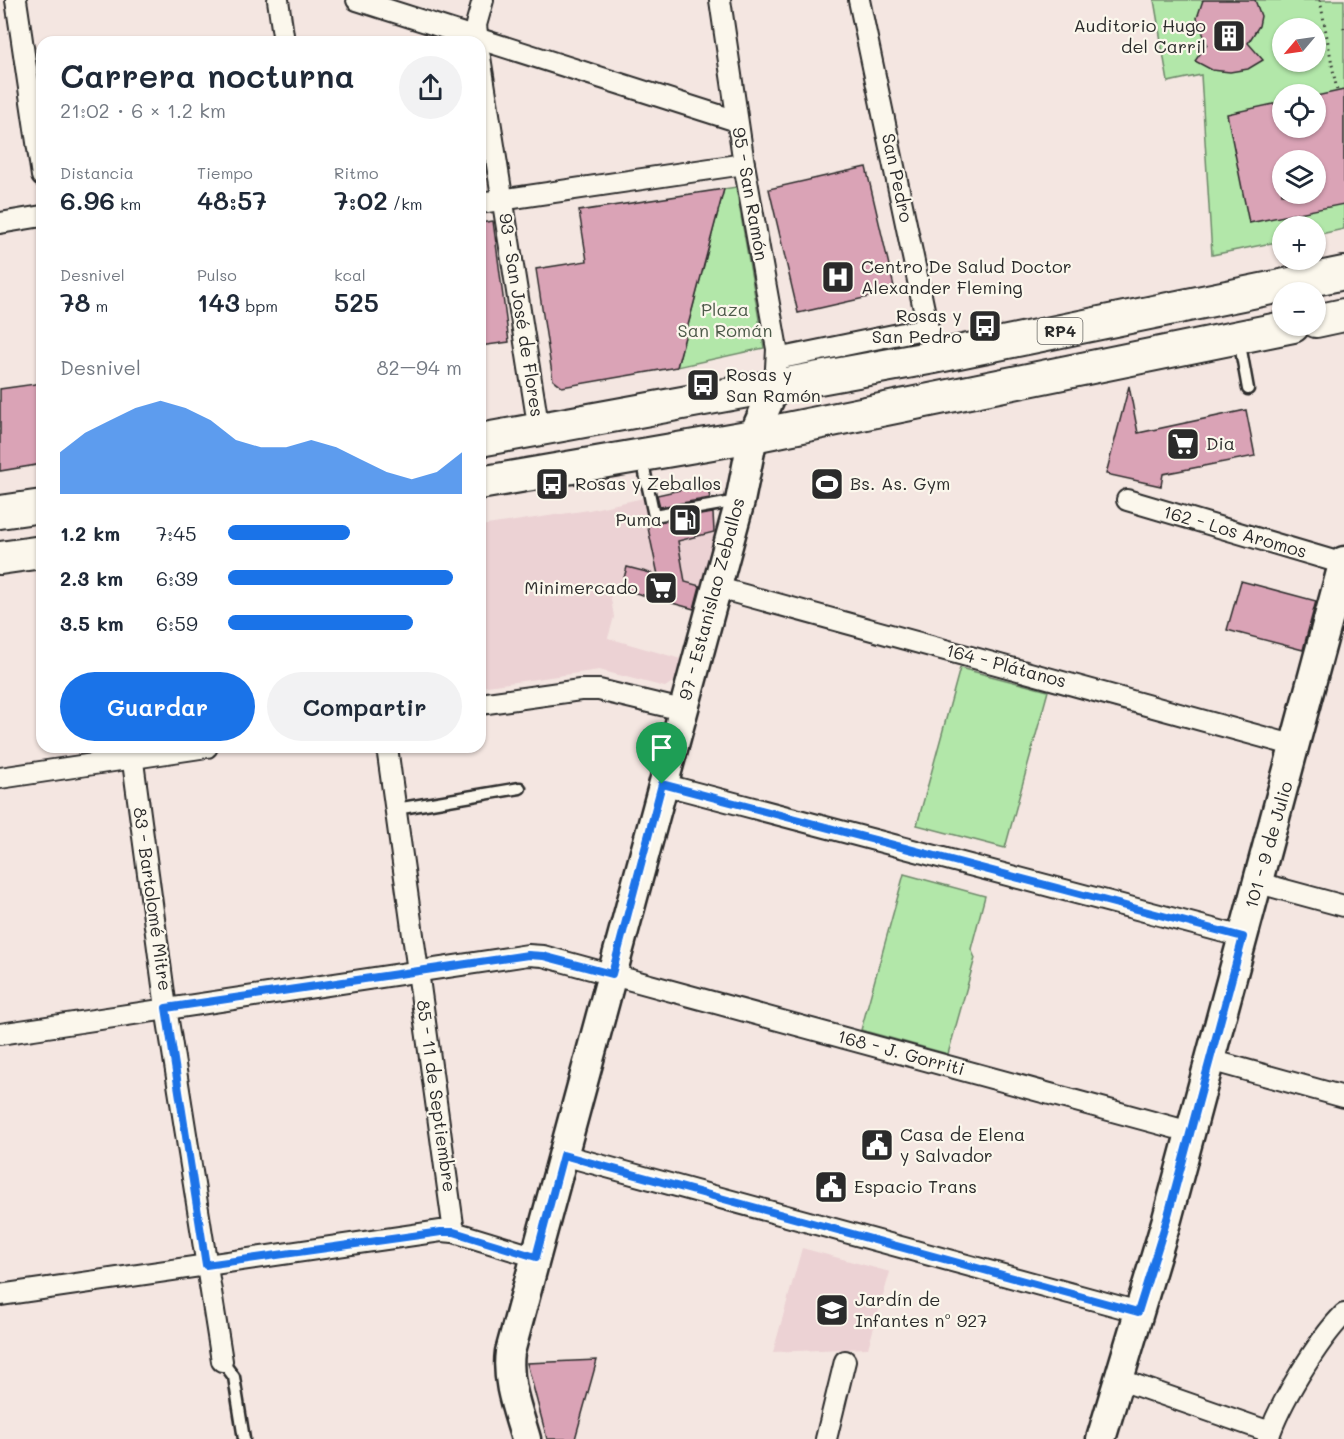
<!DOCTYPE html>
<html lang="es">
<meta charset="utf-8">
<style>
body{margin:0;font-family:Mali,sans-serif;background:#f2f2f3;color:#1f2937;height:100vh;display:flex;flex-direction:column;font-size:22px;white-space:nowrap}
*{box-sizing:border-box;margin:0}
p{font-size:20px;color:#747a83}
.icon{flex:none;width:33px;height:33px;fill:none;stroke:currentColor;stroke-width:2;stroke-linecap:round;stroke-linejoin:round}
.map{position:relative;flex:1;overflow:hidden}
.panel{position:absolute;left:36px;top:36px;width:450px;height:717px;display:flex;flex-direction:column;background:#fff;border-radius:18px;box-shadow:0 2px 4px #0004}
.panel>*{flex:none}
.needle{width:39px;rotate:241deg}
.buttons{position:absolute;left:1272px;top:18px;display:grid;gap:12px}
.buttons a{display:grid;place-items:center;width:54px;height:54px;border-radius:50%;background:#fff;box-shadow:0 2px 4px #0004;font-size:30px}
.pin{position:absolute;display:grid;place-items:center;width:51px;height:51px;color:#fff;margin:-62px -26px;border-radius:50% 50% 50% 0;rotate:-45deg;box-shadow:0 0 6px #0007}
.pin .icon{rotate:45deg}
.round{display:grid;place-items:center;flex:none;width:63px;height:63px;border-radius:32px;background:#f2f2f3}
.overview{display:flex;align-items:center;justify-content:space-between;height:102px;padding:0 24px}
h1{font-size:33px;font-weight:600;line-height:45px}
.stats{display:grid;grid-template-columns:repeat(3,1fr);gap:9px;height:102px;padding:6px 24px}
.stats div{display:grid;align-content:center}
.stats b{font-size:26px;font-weight:600}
.stats small{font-size:16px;font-weight:400}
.stats p{font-size:16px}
.chart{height:168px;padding:12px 24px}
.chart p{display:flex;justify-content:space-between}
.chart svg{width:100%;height:108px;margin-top:6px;fill:#1a73e8;opacity:.7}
.cta{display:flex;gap:12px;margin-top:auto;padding:12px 24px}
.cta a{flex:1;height:69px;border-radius:36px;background:#1a73e8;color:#fff;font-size:24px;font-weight:600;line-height:69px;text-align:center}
.cta a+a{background:#f2f2f3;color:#1f2937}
ul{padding:0 24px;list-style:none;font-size:20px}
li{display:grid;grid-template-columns:96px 72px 1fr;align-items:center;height:45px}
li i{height:15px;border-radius:8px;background:#1a73e8}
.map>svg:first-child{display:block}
.built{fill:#ecd2d4}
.green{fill:#b2e7a9;stroke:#6e896a;stroke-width:1.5;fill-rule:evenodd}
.building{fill:#daa3b6;stroke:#2b2b2b;stroke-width:1.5;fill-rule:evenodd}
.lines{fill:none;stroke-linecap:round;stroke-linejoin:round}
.lane-casing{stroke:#2b2b2b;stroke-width:15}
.street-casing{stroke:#2b2b2b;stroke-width:24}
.secondary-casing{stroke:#2b2b2b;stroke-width:33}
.primary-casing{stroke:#2b2b2b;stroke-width:36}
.path{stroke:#2b2b2b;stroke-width:3;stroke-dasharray:1.5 4.5;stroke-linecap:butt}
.lane{stroke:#fbf7ec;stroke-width:10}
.street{stroke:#fbf7ec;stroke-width:20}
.secondary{stroke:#fbf7ec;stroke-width:28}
.primary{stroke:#fbf7ec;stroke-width:32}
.route-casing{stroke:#fff;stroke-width:12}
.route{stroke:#1a73e8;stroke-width:8}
.labels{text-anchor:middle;stroke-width:4.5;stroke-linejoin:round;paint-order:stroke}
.shield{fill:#fbf7ec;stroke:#696865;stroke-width:1.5}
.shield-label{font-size:16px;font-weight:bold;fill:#2b2b2b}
.poi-label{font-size:18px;fill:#2b2b2b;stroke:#fbf7ec;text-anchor:start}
.street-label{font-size:18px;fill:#2b2b2b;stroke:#fbf7ec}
.park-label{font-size:18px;fill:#4d5a4a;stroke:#fbf7ec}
</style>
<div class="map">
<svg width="1344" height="1439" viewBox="0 0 1344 1439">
<rect width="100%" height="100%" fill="#f4e6e1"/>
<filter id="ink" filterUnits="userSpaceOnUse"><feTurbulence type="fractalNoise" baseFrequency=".0167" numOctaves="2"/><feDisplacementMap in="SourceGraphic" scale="12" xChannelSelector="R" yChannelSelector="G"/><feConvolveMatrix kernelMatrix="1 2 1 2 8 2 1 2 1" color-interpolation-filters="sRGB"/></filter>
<g filter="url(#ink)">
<!-- built -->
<g class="built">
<polygon points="707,484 717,532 694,609 609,587 614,617 608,638 681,659 674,681 665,687 599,670 480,687 480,526 589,510"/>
<polygon points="802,1248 890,1272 868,1348 773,1352"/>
</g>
<!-- green -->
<g class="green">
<path d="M1154 0H1344V229L1316 235V226H1282V241L1212 255 1201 75 1168 82ZM1282 28H1316V62H1282ZM1282 94H1316V128H1282ZM1282 160H1316V194H1282Z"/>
<polygon points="736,187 764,348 677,367 724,189"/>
<polygon points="960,668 1048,691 1005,848 917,825"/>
<polygon points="904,874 985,896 971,949 975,958 948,1054 861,1030"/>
</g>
<!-- building -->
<g class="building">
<polygon points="1203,0 1255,0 1261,16 1259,26 1248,43 1263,60 1248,69 1230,72 1212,70 1195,61 1207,44 1197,18"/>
<path d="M1344 90V204L1249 223 1227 114 1282 102V128H1316V96ZM1282 160H1316V194H1282Z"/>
<polygon points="866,167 895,291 798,313 769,189"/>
<polygon points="724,189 677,367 562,387 553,380 536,269 587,261 579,211"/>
<polygon points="493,221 509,342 480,346 480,223"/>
<polygon points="42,383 42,464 0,471 0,389"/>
<polygon points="1129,386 1138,433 1246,410 1255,456 1163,474 1161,486 1106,474"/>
<polygon points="707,484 710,498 660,507 657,495"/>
<polygon points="713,513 714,532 678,541 685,582 700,586 694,609 621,589 627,567 658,575 647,523"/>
<polygon points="1241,581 1316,601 1303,650 1227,630"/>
<polygon points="597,1360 575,1439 547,1439 527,1363"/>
</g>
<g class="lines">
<!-- lane casing -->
<g class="lane-casing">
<g id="lane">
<polyline points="1239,339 1248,389"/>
<polyline points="642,459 654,516 738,501"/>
<polyline points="396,809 520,788"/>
<polyline points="222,1361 234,1377 244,1439"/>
</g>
</g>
<!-- street casing -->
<g class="street-casing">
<g id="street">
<polyline points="16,0 42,176"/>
<polyline points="278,0 284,42"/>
<polyline points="357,0 737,121"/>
<polyline points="720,0 744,164 777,349 775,387"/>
<polyline points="859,0 934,357"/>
<polyline points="478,42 476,25 483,0"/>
<polyline points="480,57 539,431"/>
<polyline points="480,203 744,164"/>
<polyline points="0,223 42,216"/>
<polyline points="777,359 928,328"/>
<polyline points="1127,500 1344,564"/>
<polyline points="715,587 1296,746"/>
<polyline points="480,704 580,690 599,690 682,710"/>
<polyline points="131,747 166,1008 222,1361"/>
<polyline points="387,747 454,1232"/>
<polyline points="0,778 207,747"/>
<polyline points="662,784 1243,937"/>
<polyline points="1259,883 1344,906"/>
<polyline points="0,1034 528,955 543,956 1190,1132"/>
<polyline points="1210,1060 1344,1097"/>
<polyline points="563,1155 1139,1312"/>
<polyline points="0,1295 441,1231 454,1232 536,1257"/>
<polyline points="1118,1379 1270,1432"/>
<polyline points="826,1439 845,1361"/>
<path d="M1268 1439C1279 1404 1318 1340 1344 1314"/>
</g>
</g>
<!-- secondary casing -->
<g class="secondary-casing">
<g id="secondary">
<path d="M526 1439C518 1411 506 1382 510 1352L740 501 753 436 775 387"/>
<polyline points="1101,1439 1167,1219 1344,561"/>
</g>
</g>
<!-- primary casing -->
<g class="primary-casing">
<g id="primary">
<polyline points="1316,321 1344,315"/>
<polyline points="480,440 934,357 1344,273"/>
<polyline points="480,483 753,436 1293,326"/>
<polyline points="0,512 42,506"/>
<polyline points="0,558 42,552"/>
</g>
</g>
<!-- path -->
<g class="path">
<polyline points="1320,0 1337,91"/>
<polyline points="1344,27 1344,31"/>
</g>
<!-- lane -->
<use href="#lane" class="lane"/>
<!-- street -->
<use href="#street" class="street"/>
<!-- secondary -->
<use href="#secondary" class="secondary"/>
<!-- primary -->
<use href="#primary" class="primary"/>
</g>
</g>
<g class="lines" filter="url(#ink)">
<!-- route casing -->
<g class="route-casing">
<polygon id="route" points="662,784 1243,937 1167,1219 1138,1312 563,1155 536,1257 454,1232 441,1232 206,1265 166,1008 528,955 543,956 612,974"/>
</g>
<!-- route -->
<use href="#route" class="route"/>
</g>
<!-- icons -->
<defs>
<g id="building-square" transform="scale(1.725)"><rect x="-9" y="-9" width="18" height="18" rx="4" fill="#2b2b2b" stroke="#fbf7ec"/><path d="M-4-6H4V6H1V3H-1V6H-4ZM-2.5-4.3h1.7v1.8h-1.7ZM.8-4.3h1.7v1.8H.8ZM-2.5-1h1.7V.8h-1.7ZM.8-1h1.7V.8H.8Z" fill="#fff"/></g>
<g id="hospital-square" transform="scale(1.725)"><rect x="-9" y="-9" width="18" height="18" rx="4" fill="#2b2b2b" stroke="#fbf7ec"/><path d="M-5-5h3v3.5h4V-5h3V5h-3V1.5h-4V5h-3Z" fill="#fff"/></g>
<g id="bus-square" transform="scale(1.725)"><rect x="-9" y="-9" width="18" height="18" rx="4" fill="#2b2b2b" stroke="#fbf7ec"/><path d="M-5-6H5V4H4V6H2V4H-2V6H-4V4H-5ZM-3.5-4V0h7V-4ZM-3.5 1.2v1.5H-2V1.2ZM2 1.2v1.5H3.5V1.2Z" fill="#fff"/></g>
<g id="supermarket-square" transform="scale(1.725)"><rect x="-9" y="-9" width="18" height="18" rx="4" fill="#2b2b2b" stroke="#fbf7ec"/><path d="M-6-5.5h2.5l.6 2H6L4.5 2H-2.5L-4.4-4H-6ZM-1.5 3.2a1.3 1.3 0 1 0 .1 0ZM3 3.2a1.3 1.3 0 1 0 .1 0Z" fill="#fff"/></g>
<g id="stadium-square" transform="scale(1.725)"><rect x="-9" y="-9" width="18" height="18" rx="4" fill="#2b2b2b" stroke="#fbf7ec"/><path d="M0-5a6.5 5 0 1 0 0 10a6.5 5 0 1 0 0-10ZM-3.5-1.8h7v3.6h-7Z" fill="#fff"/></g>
<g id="fuel-square" transform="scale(1.725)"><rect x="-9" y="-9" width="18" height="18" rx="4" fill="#2b2b2b" stroke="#fbf7ec"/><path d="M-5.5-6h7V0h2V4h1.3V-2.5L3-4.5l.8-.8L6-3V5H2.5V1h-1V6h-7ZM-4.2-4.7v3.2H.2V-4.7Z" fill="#fff"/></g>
<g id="civic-square" transform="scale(1.725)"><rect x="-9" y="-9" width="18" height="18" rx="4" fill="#2b2b2b" stroke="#fbf7ec"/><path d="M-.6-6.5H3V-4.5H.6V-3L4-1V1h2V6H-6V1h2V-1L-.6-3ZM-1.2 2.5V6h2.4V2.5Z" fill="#fff"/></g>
<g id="school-square" transform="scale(1.725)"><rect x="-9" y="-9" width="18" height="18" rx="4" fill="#2b2b2b" stroke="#fbf7ec"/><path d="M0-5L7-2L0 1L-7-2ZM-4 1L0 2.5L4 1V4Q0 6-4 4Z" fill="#fff"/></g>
</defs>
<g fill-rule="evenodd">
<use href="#building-square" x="1229" y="36"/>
<use href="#hospital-square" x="838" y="277"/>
<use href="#bus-square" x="985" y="326"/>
<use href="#bus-square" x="703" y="385"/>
<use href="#supermarket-square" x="1183" y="444"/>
<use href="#bus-square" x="552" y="484"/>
<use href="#stadium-square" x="827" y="484"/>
<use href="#fuel-square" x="685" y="520"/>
<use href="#supermarket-square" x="661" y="588"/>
<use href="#civic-square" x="877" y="1145"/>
<use href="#civic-square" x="831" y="1187"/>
<use href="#school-square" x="832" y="1310"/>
</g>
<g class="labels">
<!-- shield labels -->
<rect class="shield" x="1037.5" y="318" width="45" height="26" rx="4.5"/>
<g class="shield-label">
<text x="1060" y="337">RP4</text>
</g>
<!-- poi labels -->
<g class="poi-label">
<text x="1206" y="32" text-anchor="end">Auditorio Hugo<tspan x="1206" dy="21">del Carril</tspan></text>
<text x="861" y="273">Centro De Salud Doctor<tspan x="861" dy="21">Alexander Fleming</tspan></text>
<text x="962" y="322" text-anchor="end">Rosas y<tspan x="962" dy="21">San Pedro</tspan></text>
<text x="726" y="381">Rosas y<tspan x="726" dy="21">San Ramón</tspan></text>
<text x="1206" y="450">Dia</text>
<text x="575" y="490">Rosas y Zeballos</text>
<text x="850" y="490">Bs. As. Gym</text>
<text x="662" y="526" text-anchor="end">Puma</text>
<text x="638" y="594" text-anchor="end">Minimercado</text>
<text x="900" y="1141">Casa de Elena<tspan x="900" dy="21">y Salvador</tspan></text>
<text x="854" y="1193">Espacio Trans</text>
<text x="855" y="1306">Jardín de<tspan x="855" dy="21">Infantes nº 927</tspan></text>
</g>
<!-- street labels -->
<g class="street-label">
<text transform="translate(897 178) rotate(78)" y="6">San Pedro</text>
<text transform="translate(750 194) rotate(80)" y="6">95 - San Ramón</text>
<text transform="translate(521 315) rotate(81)" y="6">93 - San José de Flores</text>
<text transform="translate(1235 532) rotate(16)" y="6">162 - Los Aromos</text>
<text transform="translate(712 599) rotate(-75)" y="6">97 - Estanislao Zeballos</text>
<text transform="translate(1006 666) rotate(15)" y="6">164 - Plátanos</text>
<text transform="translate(1269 845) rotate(-74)" y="6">101 - 9 de Julio</text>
<text transform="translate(152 899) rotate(82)" y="6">83 - Bartolomé Mitre</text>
<text transform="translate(901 1053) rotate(15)" y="6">168 - J. Gorriti</text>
<text transform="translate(436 1096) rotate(82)" y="6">85 - 11 de Septiembre</text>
</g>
<!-- park labels -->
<g class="park-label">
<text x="725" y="316">Plaza<tspan x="725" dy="21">San Román</tspan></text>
</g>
</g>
</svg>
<div class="buttons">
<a><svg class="needle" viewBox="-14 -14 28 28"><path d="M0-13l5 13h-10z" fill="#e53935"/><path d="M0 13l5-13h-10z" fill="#747a83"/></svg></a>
<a><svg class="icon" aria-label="locate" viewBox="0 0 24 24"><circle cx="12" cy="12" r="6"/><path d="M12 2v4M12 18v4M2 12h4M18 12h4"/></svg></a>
<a><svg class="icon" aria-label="layers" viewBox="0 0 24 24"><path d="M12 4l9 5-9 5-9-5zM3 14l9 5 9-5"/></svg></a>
<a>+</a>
<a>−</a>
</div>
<div class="pin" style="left:662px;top:784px;background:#1e9e55"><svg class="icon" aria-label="arrive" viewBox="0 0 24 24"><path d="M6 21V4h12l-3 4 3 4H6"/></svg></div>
<section class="panel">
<div class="overview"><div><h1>Carrera nocturna</h1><p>21:02 · 6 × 1.2 km</p></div><a class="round"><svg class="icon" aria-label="share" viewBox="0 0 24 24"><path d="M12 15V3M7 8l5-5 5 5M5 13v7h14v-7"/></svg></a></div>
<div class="stats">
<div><p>Distancia</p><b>6.96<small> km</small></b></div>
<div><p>Tiempo</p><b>48:57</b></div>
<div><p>Ritmo</p><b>7:02<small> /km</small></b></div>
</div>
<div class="stats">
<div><p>Desnivel</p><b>78<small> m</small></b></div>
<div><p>Pulso</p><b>143<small> bpm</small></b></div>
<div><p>kcal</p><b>525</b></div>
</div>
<div class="chart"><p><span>Desnivel</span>82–94 m</p>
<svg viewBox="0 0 160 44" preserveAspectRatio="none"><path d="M0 44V27L10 19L20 14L30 9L40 6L50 9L60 14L70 22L80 25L90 25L100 22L110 25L120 30L130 35L140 38L150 35L160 27V44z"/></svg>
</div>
<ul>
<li><b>1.2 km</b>7:45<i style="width:52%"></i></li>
<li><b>2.3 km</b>6:39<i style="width:96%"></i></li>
<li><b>3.5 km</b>6:59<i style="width:79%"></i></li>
</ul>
<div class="cta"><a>Guardar</a><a>Compartir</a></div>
</section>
</div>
